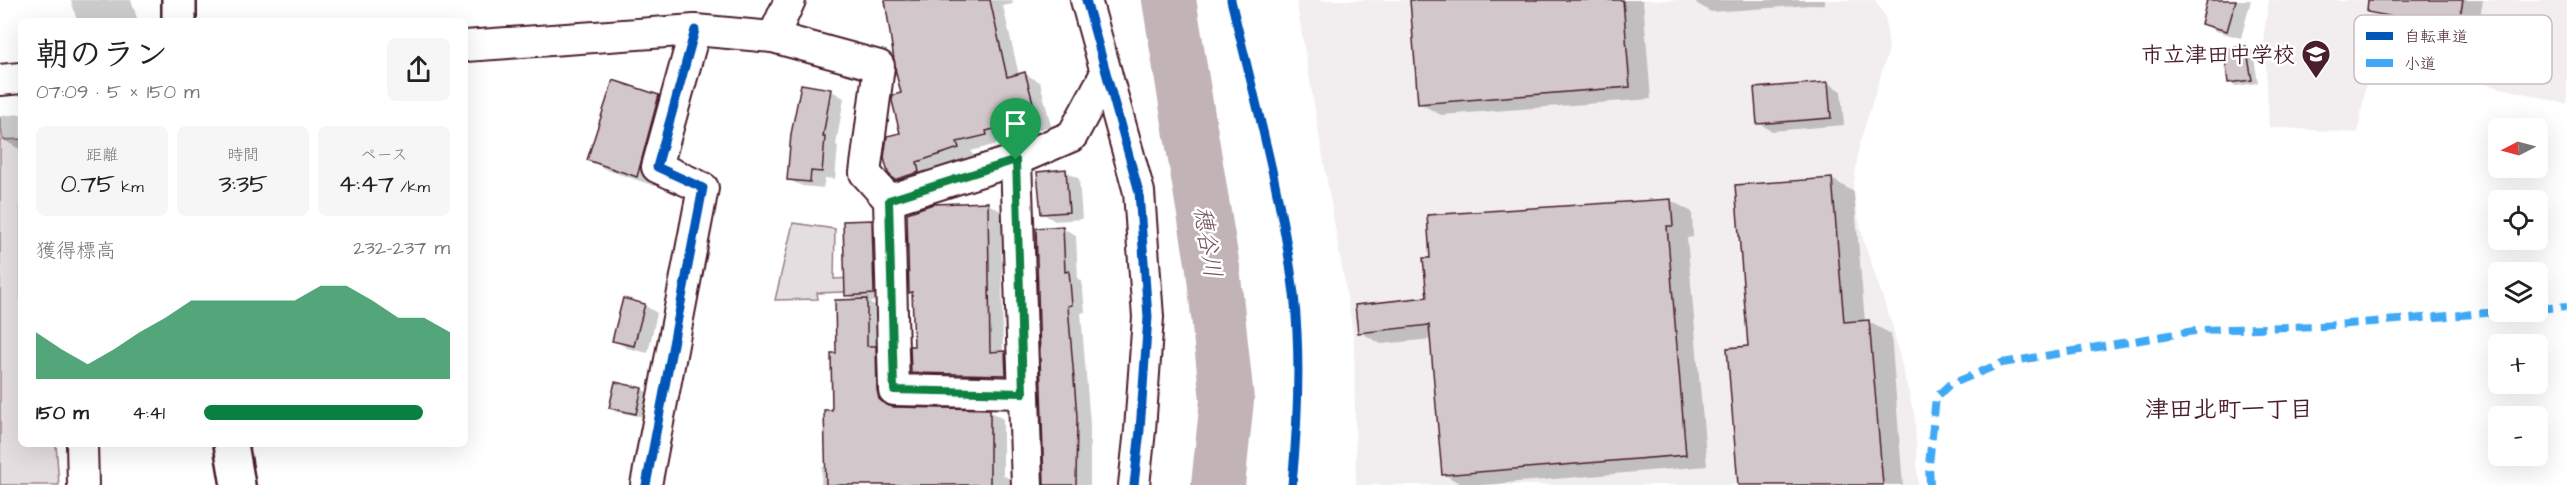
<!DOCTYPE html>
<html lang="ja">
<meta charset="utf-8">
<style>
body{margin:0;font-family:"Architects Daughter","Klee One",sans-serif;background:#f6f6f6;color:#222;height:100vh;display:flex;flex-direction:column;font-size:22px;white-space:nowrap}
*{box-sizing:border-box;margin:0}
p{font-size:20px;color:#767676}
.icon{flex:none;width:33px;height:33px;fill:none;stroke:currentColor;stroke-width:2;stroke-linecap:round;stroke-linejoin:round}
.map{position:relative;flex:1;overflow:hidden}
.panel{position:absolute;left:18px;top:18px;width:450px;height:429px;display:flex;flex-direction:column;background:#fff;border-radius:9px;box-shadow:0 6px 24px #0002}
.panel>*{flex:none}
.needle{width:39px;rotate:264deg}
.tools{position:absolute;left:2488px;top:118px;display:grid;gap:12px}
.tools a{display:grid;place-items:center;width:60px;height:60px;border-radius:9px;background:#fff;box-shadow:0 6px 24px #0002;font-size:30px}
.pin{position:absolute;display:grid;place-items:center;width:51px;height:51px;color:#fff;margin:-62px -26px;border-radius:50% 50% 50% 0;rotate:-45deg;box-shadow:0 0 6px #0007}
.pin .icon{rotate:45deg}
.round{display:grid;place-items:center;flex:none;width:63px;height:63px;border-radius:9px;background:#f6f6f6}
.overview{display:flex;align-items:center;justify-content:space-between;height:102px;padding:0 18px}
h1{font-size:33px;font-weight:600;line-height:45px}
.figures{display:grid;grid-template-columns:repeat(3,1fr);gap:9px;height:102px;padding:6px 18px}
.figures div{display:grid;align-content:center;border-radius:9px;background:#f6f6f6;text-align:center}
.figures b{font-size:26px;font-weight:600}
.figures small{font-size:16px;font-weight:400}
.figures p{font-size:16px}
.chart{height:168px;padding:12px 18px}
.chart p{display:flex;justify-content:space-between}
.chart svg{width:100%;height:108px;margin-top:6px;fill:#0b8043;opacity:.7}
ul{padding:0 18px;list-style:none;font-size:20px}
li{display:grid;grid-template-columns:96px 72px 1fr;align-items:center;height:45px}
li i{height:15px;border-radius:8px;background:#0b8043}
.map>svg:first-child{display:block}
.built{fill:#f2eeef}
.green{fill:#e5dee0;stroke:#987e86;stroke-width:1.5}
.shadow{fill:#0003}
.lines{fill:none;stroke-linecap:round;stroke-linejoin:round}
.river{stroke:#c1b3b6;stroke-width:54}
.building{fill:#d2c7cb;stroke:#4a1f2b;stroke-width:1.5}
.street-casing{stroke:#4a1f2b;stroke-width:34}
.secondary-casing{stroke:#4a1f2b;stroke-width:38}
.path{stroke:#4a1f2b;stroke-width:4;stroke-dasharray:1.5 4.5;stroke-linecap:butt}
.street{stroke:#fff;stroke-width:30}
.secondary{stroke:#fff;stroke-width:33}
.quiet{stroke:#3fa9f5;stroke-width:8;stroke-dasharray:15 8;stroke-linecap:butt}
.cycleway-casing{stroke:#fff;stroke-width:13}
.cycleway{stroke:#0057b8;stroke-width:9}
.route-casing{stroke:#fff;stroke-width:12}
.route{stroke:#0b8043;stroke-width:8}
.labels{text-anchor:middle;stroke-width:5;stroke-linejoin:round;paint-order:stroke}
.poi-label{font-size:22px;font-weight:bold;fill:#4a1f2b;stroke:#fff;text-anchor:end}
.water-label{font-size:24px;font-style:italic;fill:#74535c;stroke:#fff}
.neighbourhood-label{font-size:24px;font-weight:bold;fill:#4a1f2b;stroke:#fff}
.key{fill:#fff;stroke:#c9bcbf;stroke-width:1.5}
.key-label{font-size:16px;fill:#4a1f2b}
</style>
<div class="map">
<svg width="2567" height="485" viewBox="0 0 2567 485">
<rect width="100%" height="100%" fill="#fff"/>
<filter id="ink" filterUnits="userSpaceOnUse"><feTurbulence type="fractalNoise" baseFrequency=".0167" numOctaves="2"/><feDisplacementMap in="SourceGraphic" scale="12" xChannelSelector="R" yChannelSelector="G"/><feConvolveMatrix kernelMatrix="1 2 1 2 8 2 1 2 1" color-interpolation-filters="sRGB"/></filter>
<g filter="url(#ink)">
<!-- built -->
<g class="built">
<polygon points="1296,0 1875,0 1885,16 1889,49 1859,145 1853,191 1863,239 1892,325 1915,418 1918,485 1356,485 1354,338"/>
<polygon points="2269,0 2567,0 2567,104 2370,56 2358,133 2269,127 2264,31"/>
</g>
<!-- green -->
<g class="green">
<polygon points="0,117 3,140 21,139 21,444 56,444 59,485 0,485"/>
<polygon points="793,223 835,229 834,279 869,277 869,291 817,293 818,299 775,300"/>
</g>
<!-- shadow -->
<g class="shadow">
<polygon points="71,0 131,0 138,21 77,21"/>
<polygon points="885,0 1012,0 1013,4 1003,6 1019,75 1025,74 1040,82 1051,126 1000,140 1001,143 971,151 973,156 931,170 933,180 910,188 895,179 902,134 903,94"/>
<polygon points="1411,0 1643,0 1651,99 1441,115 1419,103"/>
<polygon points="1691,0 1825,0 1825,4 1711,12"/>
<polygon points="2209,0 2251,0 2241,38 2216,31 2202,23"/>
<polygon points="2412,0 2483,0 2476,39 2427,29 2409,19"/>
<polygon points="2246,47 2253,51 2258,83 2236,86 2229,82"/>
<polygon points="1828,83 1841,91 1844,125 1772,131 1758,123"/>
<polygon points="830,90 844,98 836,145 838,146 835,179 825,178 823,188 802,186 788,179"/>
<polygon points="658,96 677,107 655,186 607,170 589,160"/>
<polygon points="21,114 21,150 4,140 1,116"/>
<polygon points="1066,171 1079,179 1082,219 1055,221 1042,213"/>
<polygon points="1832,179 1854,192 1865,322 1869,322 1891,334 1903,485 1740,485"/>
<polygon points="1670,200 1692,212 1693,237 1687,238 1707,466 1484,485 1462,485 1444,474 1432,339 1381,344 1360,332 1428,298"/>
<polygon points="988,204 1001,211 1003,353 1018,360 1019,382 926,380 912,372 915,347 913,293 910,292"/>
<polygon points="872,221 885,229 887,301 869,302 880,308 893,409 989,411 1003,419 1003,475 1012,480 1011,485 821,485 822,467 827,467 838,354 857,301 847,295"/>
<polygon points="1062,228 1076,235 1078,279 1082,281 1085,312 1081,313 1090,424 1090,485 1046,485"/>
<polygon points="644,305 657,313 648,353 627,348 614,340"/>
<polygon points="642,389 648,393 643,417 617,412 610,408"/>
</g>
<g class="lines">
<!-- river -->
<polyline class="river" points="1169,0 1213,268 1227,400 1218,485"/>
</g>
<!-- building -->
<g class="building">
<polygon points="885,0 990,0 1007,77 1025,72 1037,118 986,131 987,135 957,142 959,148 917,162 919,172 894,180 888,173 884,158 887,136 900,133 892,101 893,95 901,93 896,73"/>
<polygon points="1410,0 1623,0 1630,87 1418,104"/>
<polygon points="2207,0 2236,0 2227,31 2201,24"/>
<polygon points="2368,0 2463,0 2458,29 2367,12"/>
<polygon points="2246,46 2252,80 2228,83 2224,49"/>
<polygon points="613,80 659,95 637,177 587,160"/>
<polygon points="1828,82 1831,118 1757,124 1754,88"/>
<polygon points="801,84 831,89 823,137 825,137 822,172 811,171 810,182 787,180 791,134"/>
<polygon points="1066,169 1069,212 1041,214 1037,172"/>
<polygon points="1832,178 1844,322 1869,320 1883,485 1738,485 1727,348 1748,346 1735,185"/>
<polygon points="1671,199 1673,226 1667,226 1686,455 1442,475 1429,325 1358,333 1355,305 1427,297 1423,258 1430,258 1427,215"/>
<polygon points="988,202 990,352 1005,351 1006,375 911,373 910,346 914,346 912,292 909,293 907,213 933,204"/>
<polygon points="872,220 874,294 845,296 843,221"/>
<polygon points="1063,226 1065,272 1069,271 1072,305 1068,306 1077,416 1076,485 1044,485 1036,228"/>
<polygon points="623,298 645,304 634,346 612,341"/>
<polygon points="867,299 867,346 876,346 877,390 879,399 886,405 894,407 990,409 990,485 826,485 824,410 832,410 831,353 836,353 835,300"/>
<polygon points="615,382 642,388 636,414 609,408"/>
</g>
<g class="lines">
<!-- street casing -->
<g class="street-casing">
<g id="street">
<polyline points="1086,0 1139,192 1148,317 1140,430 1134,485"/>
<polyline points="773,37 879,66 865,173 889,200"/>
<polyline points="465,46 695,30 773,37 790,0"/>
<polyline points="0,80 21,78"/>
<polyline points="1016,160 889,200 894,390 1023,393"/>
<polyline points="82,444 83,485"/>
<polyline points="646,485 703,188 657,167 695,30"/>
<polyline points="1027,485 1016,160 1072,136 1106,73"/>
</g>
</g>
<!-- secondary casing -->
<g class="secondary-casing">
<g id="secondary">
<polyline points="179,0 179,21"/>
<polyline points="231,444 238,485"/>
</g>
</g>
<!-- path -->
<path class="path" d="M1231 0C1254 97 1282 195 1294 294 1301 357 1298 422 1292 485"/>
<!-- street -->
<use href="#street" class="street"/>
<!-- secondary -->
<use href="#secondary" class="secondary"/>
<!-- quiet -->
<g class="quiet">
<polyline points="2538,309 2567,306"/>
<polyline points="1930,485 1929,465 1936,397 1949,385 2002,363 2200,330 2322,326 2499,312"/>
</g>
<!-- cycleway casing -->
<g class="cycleway-casing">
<g id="cycleway">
<polyline points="1086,0 1139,192 1148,317 1140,430 1134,485"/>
<path d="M1231 0C1254 97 1282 195 1294 294 1301 357 1298 422 1292 485"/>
<polyline points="1016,160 889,200 894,390 1023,393"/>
<polyline points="646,485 703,188 657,167 695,30"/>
</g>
</g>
<!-- cycleway -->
<use href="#cycleway" class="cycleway"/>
</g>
</g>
<g class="lines" filter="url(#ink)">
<!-- route casing -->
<g class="route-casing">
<polygon id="route" points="1016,160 1023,393 894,390 889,200"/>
</g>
<!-- route -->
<use href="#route" class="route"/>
</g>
<!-- icons -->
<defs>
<g id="school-pin" transform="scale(1.5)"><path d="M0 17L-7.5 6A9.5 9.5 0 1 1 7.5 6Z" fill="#4a1f2b" stroke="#fff"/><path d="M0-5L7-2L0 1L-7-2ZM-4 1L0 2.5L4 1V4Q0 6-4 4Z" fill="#fff"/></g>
</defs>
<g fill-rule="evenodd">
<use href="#school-pin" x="2316" y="54"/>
</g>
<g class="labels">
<!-- poi labels -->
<g class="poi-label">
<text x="2295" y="62">市立津田中学校</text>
</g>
<!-- water labels -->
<g class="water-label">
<text transform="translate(1208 242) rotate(81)" y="8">穂谷川</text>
</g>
<!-- neighbourhood labels -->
<g class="neighbourhood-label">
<text x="2229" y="417">津田北町一丁目</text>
</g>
</g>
<!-- legend -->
<rect x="2354" y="15" width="198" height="69" rx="9" class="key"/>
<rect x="2366" y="32" width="27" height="8" fill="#0057b8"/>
<rect x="2366" y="59" width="27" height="8" fill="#3fa9f5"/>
<g class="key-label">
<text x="2404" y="42">自転車道</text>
<text x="2404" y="69">小道</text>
</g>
</svg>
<div class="tools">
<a><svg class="needle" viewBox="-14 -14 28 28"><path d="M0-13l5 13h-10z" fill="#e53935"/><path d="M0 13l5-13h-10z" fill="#767676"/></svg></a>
<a><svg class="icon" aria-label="locate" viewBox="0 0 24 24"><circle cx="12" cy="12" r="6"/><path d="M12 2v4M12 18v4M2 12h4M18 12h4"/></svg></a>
<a><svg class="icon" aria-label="layers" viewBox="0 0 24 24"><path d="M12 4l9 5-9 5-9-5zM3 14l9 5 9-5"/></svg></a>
<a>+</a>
<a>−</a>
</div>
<div class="pin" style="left:1016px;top:160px;background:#1e9e55"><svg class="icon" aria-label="arrive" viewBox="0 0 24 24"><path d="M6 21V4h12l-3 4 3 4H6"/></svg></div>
<section class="panel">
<div class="overview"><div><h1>朝のラン</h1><p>07:09 · 5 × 150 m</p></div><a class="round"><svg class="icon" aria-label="share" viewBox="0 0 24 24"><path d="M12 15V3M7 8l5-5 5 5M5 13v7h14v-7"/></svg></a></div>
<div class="figures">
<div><p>距離</p><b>0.75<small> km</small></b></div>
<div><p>時間</p><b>3:35</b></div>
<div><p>ペース</p><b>4:47<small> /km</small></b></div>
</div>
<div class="chart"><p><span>獲得標高</span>232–237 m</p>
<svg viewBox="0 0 160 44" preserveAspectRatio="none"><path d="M0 44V25L10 32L20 38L30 32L40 25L50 19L60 12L70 12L80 12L90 12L100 12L110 6L120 6L130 12L140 19L150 19L160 25V44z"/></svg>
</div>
<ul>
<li><b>150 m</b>4:41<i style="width:89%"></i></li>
</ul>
</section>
</div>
